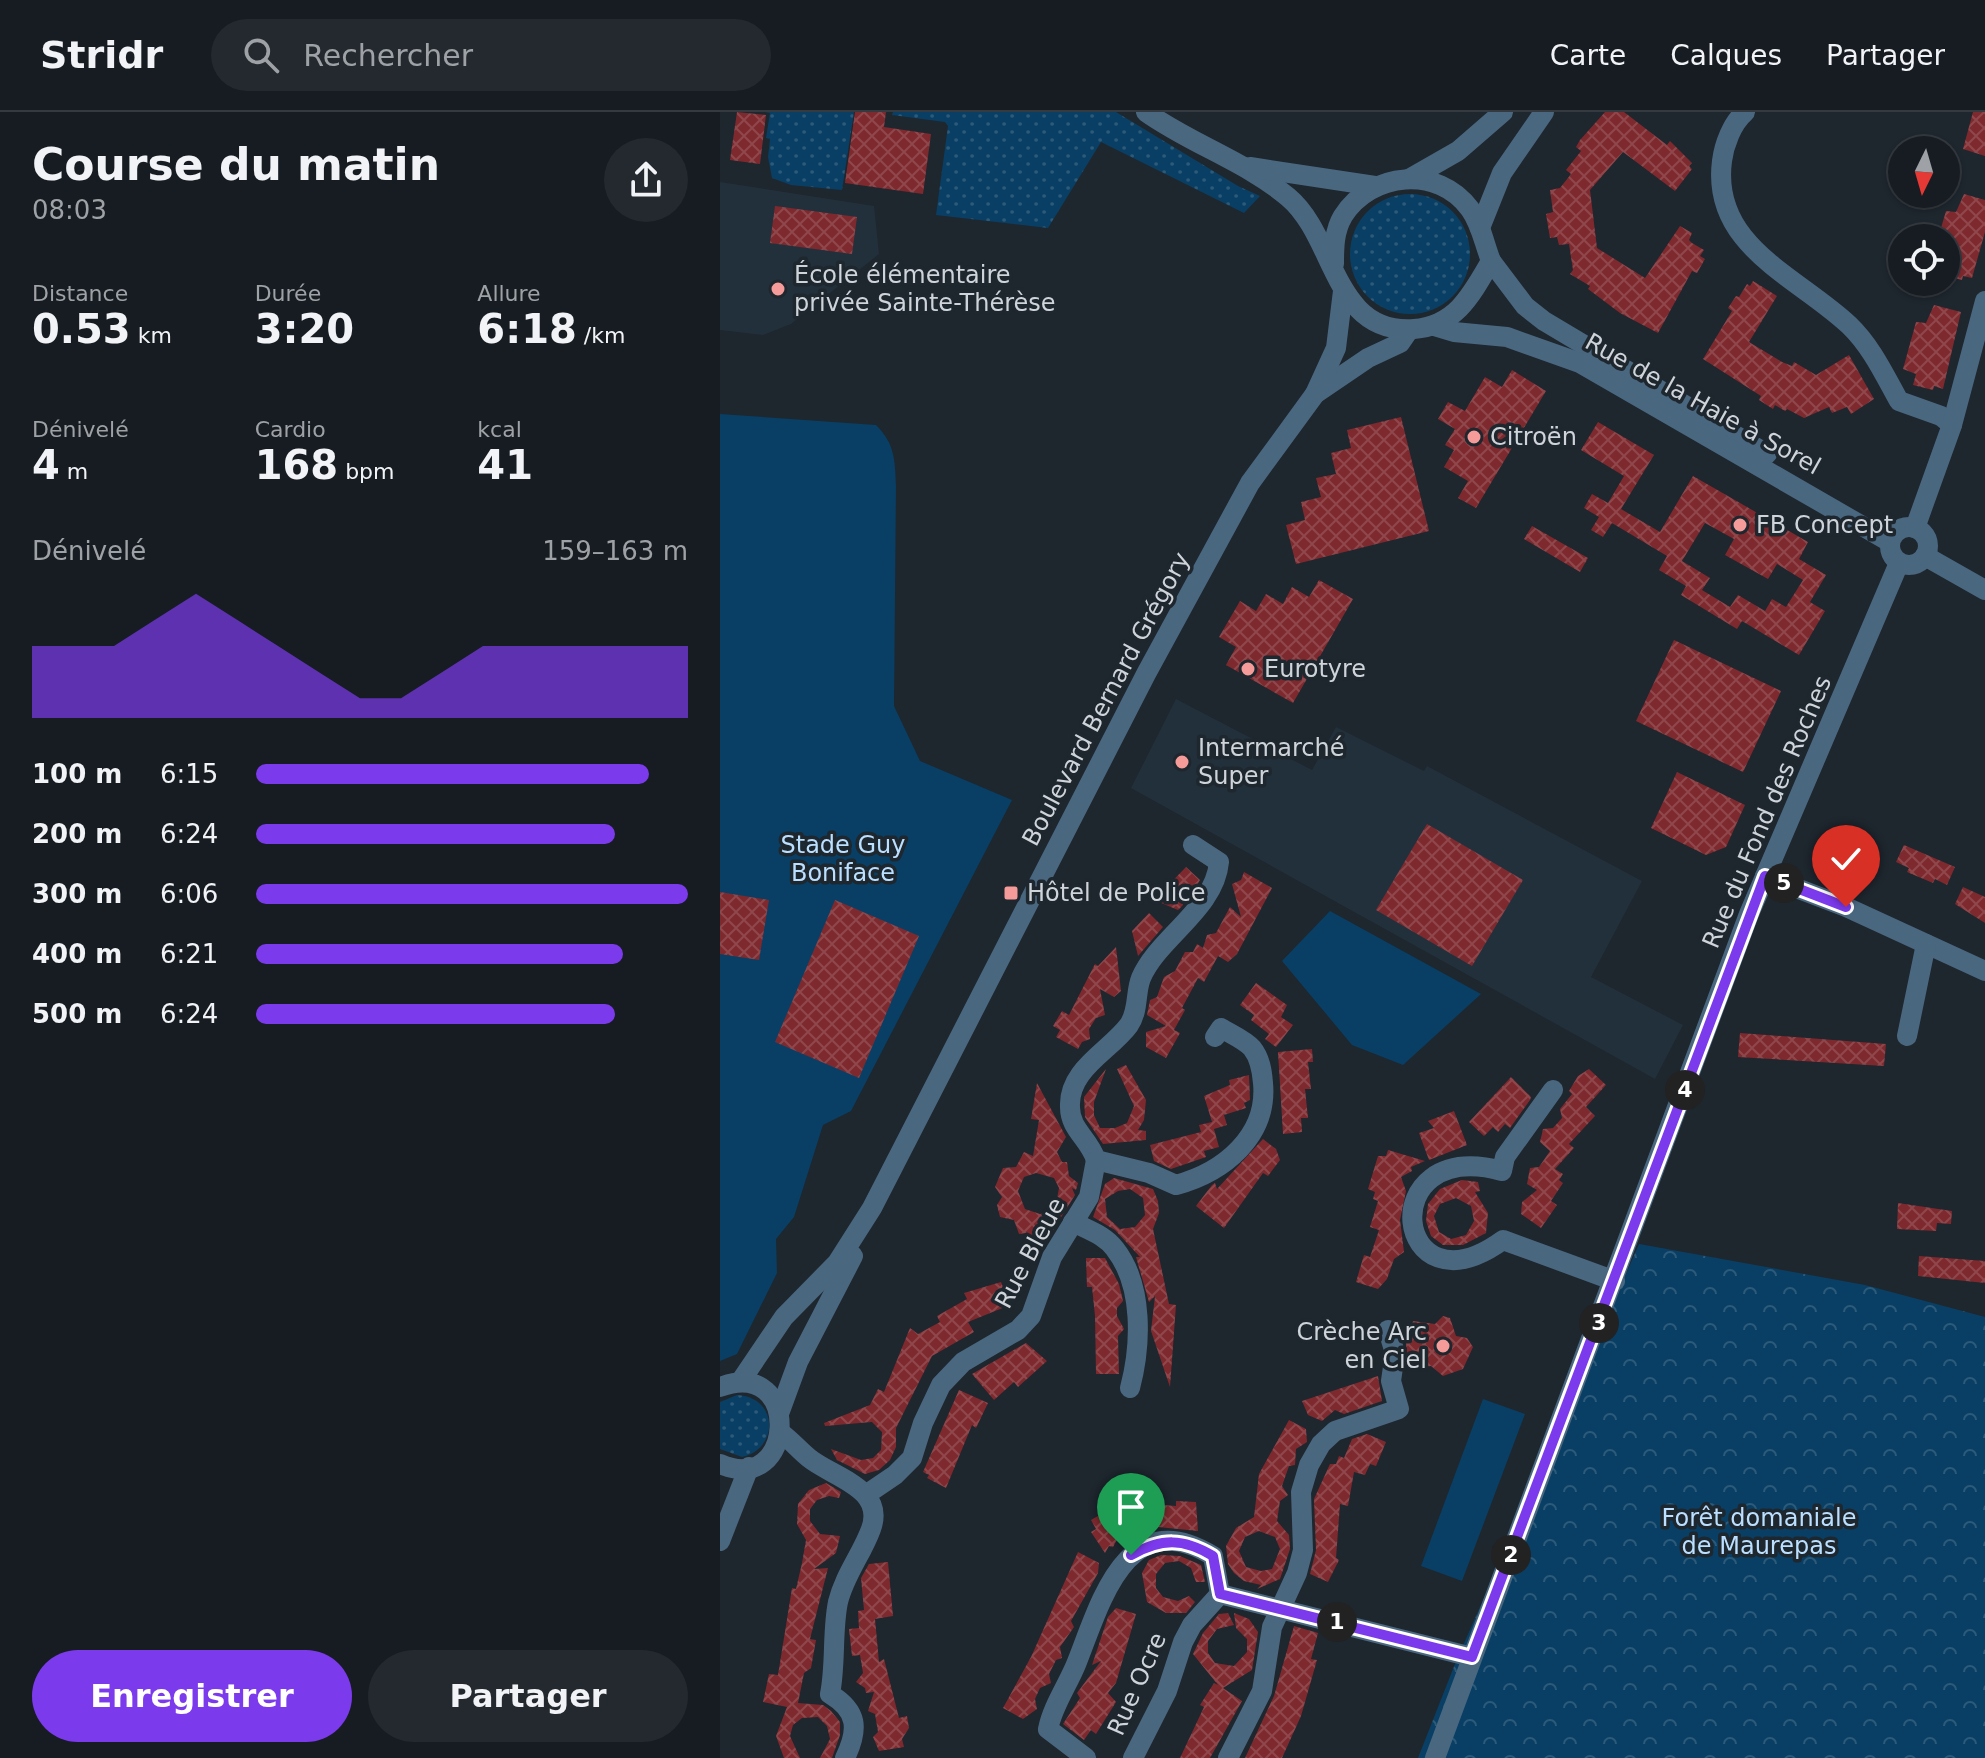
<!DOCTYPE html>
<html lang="fr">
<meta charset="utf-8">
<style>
body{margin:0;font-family:"DejaVu Sans",sans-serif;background:#23292f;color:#f1f3f6;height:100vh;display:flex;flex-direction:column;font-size:30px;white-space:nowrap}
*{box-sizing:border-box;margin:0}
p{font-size:26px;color:#9ea1a5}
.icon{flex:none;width:44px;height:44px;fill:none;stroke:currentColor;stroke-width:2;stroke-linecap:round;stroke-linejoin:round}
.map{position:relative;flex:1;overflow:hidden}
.details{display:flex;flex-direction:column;background:#161c22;width:720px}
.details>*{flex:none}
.needle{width:52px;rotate:185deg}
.controls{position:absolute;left:1168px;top:24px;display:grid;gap:16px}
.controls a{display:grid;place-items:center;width:72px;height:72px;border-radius:50%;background:#161c22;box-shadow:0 2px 6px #0004,0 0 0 2px #353a40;font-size:40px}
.pin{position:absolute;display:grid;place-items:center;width:68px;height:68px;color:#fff;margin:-82px -34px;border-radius:50% 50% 50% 0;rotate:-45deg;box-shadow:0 0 8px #0007}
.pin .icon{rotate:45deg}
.km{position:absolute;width:40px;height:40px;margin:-20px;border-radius:50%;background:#222;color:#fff;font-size:22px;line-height:40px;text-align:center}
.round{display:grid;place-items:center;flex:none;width:84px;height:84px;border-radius:42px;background:#23292f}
.headline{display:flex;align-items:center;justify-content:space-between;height:136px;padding:0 32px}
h1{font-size:44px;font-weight:800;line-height:60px}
.metrics{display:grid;grid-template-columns:repeat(3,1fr);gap:12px;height:136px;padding:8px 32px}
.metrics div{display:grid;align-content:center}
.metrics b{font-size:40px;font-weight:800}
.metrics small{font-size:22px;font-weight:400}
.metrics p{font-size:22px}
.chart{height:224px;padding:16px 32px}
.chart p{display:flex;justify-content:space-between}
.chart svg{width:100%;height:144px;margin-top:8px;fill:#7c3aed;opacity:.7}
.primary-button{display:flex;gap:16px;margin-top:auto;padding:16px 32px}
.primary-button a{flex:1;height:92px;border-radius:48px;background:#7c3aed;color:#fff;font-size:32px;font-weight:800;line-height:92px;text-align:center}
.primary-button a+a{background:#23292f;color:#f1f3f6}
ul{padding:0 32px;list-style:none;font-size:26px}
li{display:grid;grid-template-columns:128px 96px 1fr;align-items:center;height:60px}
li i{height:20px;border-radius:10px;background:#7c3aed}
header{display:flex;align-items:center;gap:48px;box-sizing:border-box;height:112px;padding:0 40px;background:#161c22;border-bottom:2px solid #353a40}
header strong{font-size:38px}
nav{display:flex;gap:44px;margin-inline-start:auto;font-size:28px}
.search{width:560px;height:72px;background:#23292f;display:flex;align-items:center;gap:20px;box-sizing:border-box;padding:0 28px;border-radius:44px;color:#9ea1a5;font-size:30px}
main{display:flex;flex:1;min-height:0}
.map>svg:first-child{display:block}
.built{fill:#22303c}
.grass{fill:url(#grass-dots)}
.forest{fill:url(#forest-crowns)}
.green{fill:#093f64}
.building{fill:url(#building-cross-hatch);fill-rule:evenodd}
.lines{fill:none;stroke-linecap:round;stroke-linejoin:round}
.minor{stroke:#4a6780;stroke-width:20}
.route-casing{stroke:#fff;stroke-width:16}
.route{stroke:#7c3aed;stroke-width:10}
.poi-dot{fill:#f59b99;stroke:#1e262e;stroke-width:3}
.labels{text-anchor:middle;stroke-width:7;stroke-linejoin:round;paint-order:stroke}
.poi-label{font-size:24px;fill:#ced4d9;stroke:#1e262e;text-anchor:start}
.street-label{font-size:24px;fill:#ced4d9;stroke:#1e262e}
.park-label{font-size:24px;fill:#badfff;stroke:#1e262e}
</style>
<header>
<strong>Stridr</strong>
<div class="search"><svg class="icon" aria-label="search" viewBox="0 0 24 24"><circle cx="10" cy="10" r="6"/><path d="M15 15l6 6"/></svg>Rechercher</div>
<nav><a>Carte</a><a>Calques</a><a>Partager</a></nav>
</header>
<main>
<section class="details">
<div class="headline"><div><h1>Course du matin</h1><p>08:03</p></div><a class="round"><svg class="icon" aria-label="share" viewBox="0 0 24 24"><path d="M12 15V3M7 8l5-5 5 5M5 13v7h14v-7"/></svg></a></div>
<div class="metrics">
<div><p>Distance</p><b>0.53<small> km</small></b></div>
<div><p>Durée</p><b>3:20</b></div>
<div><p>Allure</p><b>6:18<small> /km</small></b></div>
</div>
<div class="metrics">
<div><p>Dénivelé</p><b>4<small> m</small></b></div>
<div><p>Cardio</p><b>168<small> bpm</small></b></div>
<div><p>kcal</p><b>41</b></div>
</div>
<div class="chart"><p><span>Dénivelé</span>159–163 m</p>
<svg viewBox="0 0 160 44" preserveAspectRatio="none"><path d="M0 44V22L10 22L20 22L30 14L40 6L50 14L60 22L70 30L80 38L90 38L100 30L110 22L120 22L130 22L140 22L150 22L160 22V44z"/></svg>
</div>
<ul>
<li><b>100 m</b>6:15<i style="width:91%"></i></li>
<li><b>200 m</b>6:24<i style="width:83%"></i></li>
<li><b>300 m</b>6:06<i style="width:100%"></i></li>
<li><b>400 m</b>6:21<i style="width:85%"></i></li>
<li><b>500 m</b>6:24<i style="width:83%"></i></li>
</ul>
<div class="primary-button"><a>Enregistrer</a><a>Partager</a></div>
</section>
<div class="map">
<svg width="1265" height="1646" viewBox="0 0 1265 1646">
<defs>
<pattern id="grass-dots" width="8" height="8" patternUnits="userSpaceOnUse" patternTransform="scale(2)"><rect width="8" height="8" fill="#093f64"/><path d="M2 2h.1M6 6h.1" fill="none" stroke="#2c5a7a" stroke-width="1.8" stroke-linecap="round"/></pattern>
<pattern id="forest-crowns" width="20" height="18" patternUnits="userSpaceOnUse" patternTransform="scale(2)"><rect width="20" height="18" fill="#093f64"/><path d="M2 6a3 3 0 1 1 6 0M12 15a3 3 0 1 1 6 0" fill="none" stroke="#2c5a7a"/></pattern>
<pattern id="building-cross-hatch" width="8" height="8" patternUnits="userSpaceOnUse" patternTransform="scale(2)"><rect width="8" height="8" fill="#7e292e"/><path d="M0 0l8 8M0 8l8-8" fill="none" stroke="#8f474c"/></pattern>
</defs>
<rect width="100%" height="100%" fill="#1e262e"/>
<!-- built -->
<g class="built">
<polygon points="0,70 154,94 159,142 71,212 43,223 0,218"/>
<polygon points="456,587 592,658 616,615 704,659 707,654 922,769 871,865 963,913 935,967 411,676"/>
</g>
<!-- grass -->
<g class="grass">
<polygon points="45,0 134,0 122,78 71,73 52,66 48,45 50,27 46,26 50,1"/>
<polygon points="173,0 396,0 518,74 540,84 524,101 381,30 328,116 216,103 228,14 225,10 172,3"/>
<circle cx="690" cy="142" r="60"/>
<path d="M17 1283C58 1285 60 1336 22 1345L0 1337V1290Z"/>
</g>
<!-- forest -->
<polygon class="forest" points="919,1132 1145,1173 1265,1205 1265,1646 698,1646 735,1552"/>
<!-- green -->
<g class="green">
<path d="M0 302 156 313C175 332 175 348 176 374L174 594 200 649 292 688 131 999 103 1013 74 1105 56 1127 57 1161 17 1242 0 1249Z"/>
<polygon points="610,799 761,882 683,953 632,933 562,849"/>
<polygon points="763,1287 805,1302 742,1469 701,1454"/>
</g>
<!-- building -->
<g class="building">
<polygon points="17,0 46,3 40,52 10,48"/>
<polygon points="135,0 166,0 164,15 211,22 203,82 125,71"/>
<polygon points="885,0 904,0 947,33 950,29 972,51 969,54 972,57 955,79 903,40 870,78 877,136 925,166 960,114 972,121 969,128 972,131 984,138 980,144 985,147 977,161 972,159 938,221 900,201 868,177 870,174 850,162 853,158 849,132 839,133 837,125 830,126 826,102 833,100 830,78 840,76 851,62 846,58 861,39 856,35 860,28"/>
<polygon points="1253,0 1265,0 1265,44 1243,37"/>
<polygon points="1244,82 1265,88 1265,120 1252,166 1243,164 1242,168 1226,164 1226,126 1218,126 1226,99 1236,100"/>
<polygon points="55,94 137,105 132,142 50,131"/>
<polygon points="1033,169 1057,184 1029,230 1062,250 1072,254 1074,250 1096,263 1129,243 1154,287 1131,302 1127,295 1112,301 1109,295 1084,306 1067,297 1065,299 1055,293 1053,297 1039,288 1041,284 983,247 1012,199 1008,196 1016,184 1019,185 1027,172 1030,174"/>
<polygon points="1214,193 1241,200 1223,277 1214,274 1213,278 1193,273 1196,262 1183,257 1196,210 1206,211"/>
<polygon points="792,258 826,279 756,396 738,386 748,369 724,355 734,338 725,333 735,317 718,307 728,290 745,299 765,265 782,275"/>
<polygon points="681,305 709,419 576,452 566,413 585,408 581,390 601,385 596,366 616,362 611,341 631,336 627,318"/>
<path d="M878 310 934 343 901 397 940 420 973 364 1088 430 1079 447 1106 463 1090 490 1105 499 1079 543 1022 509 1017 517 961 483 966 474 939 458 947 444 892 411 883 425 871 418 879 405 864 396 872 382 888 391 904 364 861 338ZM985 411 1014 427 1005 443 1048 467 1057 452 1083 468 1066 495 1052 487 1045 499 1018 483 1010 495 982 478 990 466 962 449Z"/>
<polygon points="812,414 868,446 860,460 804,427"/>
<polygon points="599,468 633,487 573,591 506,553 516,535 499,525 520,489 536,499 546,482 563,492 572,475 589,485"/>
<polygon points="954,528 1061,579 1023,660 916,609"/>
<polygon points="957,660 1025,693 1006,735 986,743 931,716"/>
<polygon points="707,712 803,768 752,854 656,798"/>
<polygon points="1184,733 1235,755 1227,773 1215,767 1213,771 1187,760 1189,756 1176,750"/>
<polygon points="466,755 480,768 472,781 464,777 463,793 458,798 434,788"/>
<polygon points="524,760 552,776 517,842 508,850 498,844 484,870 478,866 462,896 465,898 454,918 460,921 446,946 426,935 426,920 446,914 427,903 430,888 437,885 444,865 455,859 465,840 473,840 477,832 483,836 487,823 496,821 510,795 521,805 512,772 521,768"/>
<polygon points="1243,775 1265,785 1265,811 1235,792"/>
<polygon points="0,780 49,788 39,848 0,842"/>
<polygon points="115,788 199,824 139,966 55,930"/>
<polygon points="429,801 443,815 418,844 412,819"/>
<polygon points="396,835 401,879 394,885 380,877 385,903 376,906 369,917 370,927 362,930 358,937 336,925 340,918 333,914 342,899 349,903 375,852 378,854"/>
<polygon points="536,871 567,893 561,905 573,913 556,935 545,927 549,922 531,908 534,903 520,893"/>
<polygon points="1020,921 1166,932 1164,954 1018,945"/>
<polygon points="592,937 593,950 588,950 591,977 585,977 588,1006 581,1006 582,1020 563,1022 558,940"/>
<polygon points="406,953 426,988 424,1008 418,1018 426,1019 426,1028 383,1032 365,1005 364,985 386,957 374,990 374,1003 380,1016 395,1016 407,1011 414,994 397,957"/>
<polygon points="869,957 886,973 866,995 875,1004 849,1032 854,1036 835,1057 843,1062 839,1068 843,1071 831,1089 837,1093 821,1116 801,1102 802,1090 817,1078 807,1072 810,1056 819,1055 830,1039 820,1030 823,1017 833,1016 842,1006 840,997 852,982 849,979 858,964"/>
<polygon points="529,963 530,988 524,991 526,996 504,1003 507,1013 494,1017 499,1035 484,1039 486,1045 451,1057 434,1049 430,1033 481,1020 479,1013 492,1010 484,984 510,973 509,968"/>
<polygon points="791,965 811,985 810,988 790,1016 785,1012 778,1020 773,1015 764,1024 749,1010"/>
<path d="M317 971 346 1025 337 1040 342 1050H347L349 1064 358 1071 356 1078 352 1076 355 1083 332 1120 321 1117 315 1125H309L306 1121 299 1122 294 1108 280 1105 277 1093 282 1085 275 1075 283 1056 296 1055 304 1040 313 1044 319 1008 311 1007ZM316 1061 334 1066 339 1076 335 1098 320 1102 305 1097 298 1079 304 1065Z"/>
<polygon points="734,999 747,1033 709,1048 699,1021 714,1016 708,1009"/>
<polygon points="543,1027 556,1037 560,1048 548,1064 543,1061 504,1116 476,1094 492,1073 495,1071 497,1077"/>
<polygon points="668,1038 705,1049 691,1055 692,1059 681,1065 686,1079 680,1108 684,1140 674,1147 667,1167 658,1177 636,1170 644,1143 650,1145 659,1118 650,1115 658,1089 653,1087 655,1080 648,1077 658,1044 666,1044"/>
<path d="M394 1066 433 1077 438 1089 439 1101 433 1117 449 1192 456 1193 450 1275 431 1219 435 1184 429 1190 416 1145H420L395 1118 373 1105 385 1072ZM410 1077 423 1086 425 1103 415 1115 400 1117 387 1105 385 1087 398 1079Z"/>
<path d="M742 1068 758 1070 760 1079 755 1080 768 1101 766 1121 743 1133H723L711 1124 706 1109 708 1092 720 1077ZM736 1086 751 1094 754 1109 746 1123 731 1127 719 1120 714 1104 720 1092Z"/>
<polygon points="1178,1091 1232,1099 1231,1112 1217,1111 1216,1119 1177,1117"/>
<polygon points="1199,1144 1265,1149 1265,1171 1198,1164"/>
<polygon points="366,1146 385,1146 399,1172 403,1189 397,1196 397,1204 404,1217 398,1224 399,1262 376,1262 375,1204 372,1175 367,1175"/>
<polygon points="281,1170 290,1193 248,1210 254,1220 212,1244 176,1316 176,1335 170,1348 159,1358 145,1362 117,1348 111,1337 141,1348 153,1346 161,1338 162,1320 152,1310 105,1314 104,1311 150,1293 158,1277 164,1280 190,1216 198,1222 220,1210 217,1204 247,1187 244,1181"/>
<polygon points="723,1204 730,1206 736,1224 747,1226 753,1235 743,1257 723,1264 711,1254 703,1255 687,1247 686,1231 693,1209 715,1212"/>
<polygon points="306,1231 327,1249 298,1275 294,1270 274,1288 252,1262"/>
<polygon points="658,1264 662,1289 624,1302 615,1298 602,1309 588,1303 582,1289"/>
<polygon points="239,1278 268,1291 256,1316 252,1313 226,1376 207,1366 209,1363 203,1360"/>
<path d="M569 1308 586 1317 587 1330 576 1337 575 1353 569 1354 562 1374 568 1383 560 1389 557 1409 569 1423 570 1437 560 1467 537 1477 541 1473 524 1469 514 1461 508 1452 506 1434 516 1416 534 1405 539 1362ZM539 1419 555 1425 560 1437 552 1457 541 1459 526 1455 519 1439 525 1425Z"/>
<polygon points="647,1322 666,1330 656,1354 650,1352 645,1363 634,1360 628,1394 620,1392 616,1446 619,1448 608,1470 590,1462 596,1438 594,1387 610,1352 616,1352 619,1344 624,1346 632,1327"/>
<polygon points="106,1371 121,1380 119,1386 109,1384 97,1388 90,1397 90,1409 100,1422 120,1424 116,1441 94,1457 108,1456 90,1527 96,1528 91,1556 84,1561 78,1591 103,1593 111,1599 120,1610 120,1623 112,1646 100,1646 110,1627 107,1614 98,1605 82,1606 73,1613 70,1624 80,1646 64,1646 56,1624 67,1595 43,1590 49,1562 58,1563 72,1476 76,1477 82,1451 86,1428 77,1412 78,1392 89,1378"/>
<polygon points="456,1389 476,1390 478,1419 428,1414 431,1392 456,1394"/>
<polygon points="418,1391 393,1435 389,1434 385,1441 371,1420 376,1417 371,1408 383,1401 389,1409"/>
<polygon points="358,1440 379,1451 378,1461 351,1509 354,1515 340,1535 342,1546 336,1548 329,1562 331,1571 320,1576 315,1587 317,1597 303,1607 283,1596 311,1545"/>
<polygon points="441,1443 460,1444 481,1453 485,1470 476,1470 471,1456 459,1449 445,1451 436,1462 436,1476 443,1485 458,1489 469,1484 475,1490 466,1501 446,1501 427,1490 422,1461 429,1448"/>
<polygon points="168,1450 173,1504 155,1507 159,1550 164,1547 179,1606 187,1604 189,1616 182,1627 184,1635 159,1639 153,1625 158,1620 155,1602 148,1599 154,1580 146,1581 145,1576 136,1570 143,1561 140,1543 132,1544 129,1517 139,1516 138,1499 144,1498 141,1466 149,1452"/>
<polygon points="396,1496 416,1502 396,1571 388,1581 396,1590 376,1622 371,1618 364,1628 343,1612 360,1586 357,1581 381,1549 372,1553 388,1505"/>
<polygon points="508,1501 514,1513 497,1517 488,1529 488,1541 495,1551 514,1554 527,1540 527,1527 516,1516 514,1501 529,1507 538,1520 532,1558 503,1576 522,1589 490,1646 460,1646 484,1595 480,1593 494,1571 498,1573 473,1542 483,1521 499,1502"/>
<polygon points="574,1514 598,1521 591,1547 597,1548 581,1604 562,1646 525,1646 554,1584"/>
</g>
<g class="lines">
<!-- minor -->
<g class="minor">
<path d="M426 0C471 32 525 49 568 85 616 125 613 223 694 217 736 214 752 182 771 149 764 131 761 112 750 97 718 53 651 60 623 104 614 119 614 136 614 152"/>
<path d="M1025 0C1012 11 1004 33 1002 49 991 134 1077 164 1129 213 1151 234 1164 262 1179 289L1221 304 1232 313"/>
<polyline points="530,55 655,74"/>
<polyline points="689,67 738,39 783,0"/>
<polyline points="760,116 782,61 824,0"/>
<polyline points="771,149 805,194 824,209 1047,342"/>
<polyline points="714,214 734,220 787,225 860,251 1170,430"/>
<polyline points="595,282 648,246 680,231 689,218"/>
<circle cx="1189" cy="434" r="19"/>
<polyline points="1195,416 1232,313 1265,189"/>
<polyline points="1205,444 1265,478"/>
<path d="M473 733 499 750C495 797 438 826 421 866 415 881 419 898 409 913 390 939 348 957 350 995 350 1018 369 1026 376 1048L429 1061 456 1073C504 1060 548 1024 543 971 542 958 540 946 532 936 525 928 511 922 501 916L495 925"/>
<polyline points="1045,764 1126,795 1265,859"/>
<polyline points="1187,924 1206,832"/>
<path d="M833 978 785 1045 782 1059C651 1024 674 1207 783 1128L895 1169"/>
<path d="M353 1110C368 1118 385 1123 395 1137 424 1174 421 1234 410 1276"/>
<polyline points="20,1270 64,1205 117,1151 152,1096 426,562 530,371 595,282 616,236 623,179"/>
<path d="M0 1275C83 1244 76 1386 0 1352"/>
<polyline points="60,1299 78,1250 133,1144"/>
<path d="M61 1321C72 1329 79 1338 89 1346 112 1365 166 1376 151 1417 142 1442 125 1462 118 1490 112 1519 116 1552 110 1582 138 1599 139 1617 125 1646"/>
<polyline points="147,1382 175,1363 192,1346 203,1311 221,1273 243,1250 298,1218 311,1204 332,1145 369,1085 376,1048"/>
<polyline points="0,1429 29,1355"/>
<polyline points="500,1482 752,1545"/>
<path d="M366 1646 328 1617C333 1593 348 1573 357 1550 381 1489 407 1391 493 1444L500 1482"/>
<polyline points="413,1646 447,1579 463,1530 472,1513 500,1482"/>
<polyline points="508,1646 542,1579 552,1515 577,1461 583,1438 581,1380 589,1353 601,1332 615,1319 679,1297 671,1269 675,1241 668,1218"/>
<polyline points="715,1646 1029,802 1179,451"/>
</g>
</g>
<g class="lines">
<!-- route casing -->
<g class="route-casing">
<path id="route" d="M411 1443C442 1426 463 1426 493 1444L500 1482 752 1545 1045 764 1126 795"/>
</g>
<!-- route -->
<use href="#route" class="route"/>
</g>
<!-- markers -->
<g class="poi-dot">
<circle cx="58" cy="177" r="8"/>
<circle cx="754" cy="325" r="8"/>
<circle cx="1020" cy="413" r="8"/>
<circle cx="528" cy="557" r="8"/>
<circle cx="462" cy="650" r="8"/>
<rect x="283" y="773" width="16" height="16" rx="4"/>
<circle cx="723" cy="1234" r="8"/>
</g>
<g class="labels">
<!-- poi labels -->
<g class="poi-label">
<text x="74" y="171">École élémentaire<tspan x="74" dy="28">privée Sainte-Thérèse</tspan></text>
<text x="770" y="333">Citroën</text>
<text x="1036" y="421">FB Concept</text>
<text x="544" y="565">Eurotyre</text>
<text x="478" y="644">Intermarché<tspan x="478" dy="28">Super</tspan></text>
<text x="307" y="789">Hôtel de Police</text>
<text x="707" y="1228" text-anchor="end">Crèche Arc<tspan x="707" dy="28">en Ciel</tspan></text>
</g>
<!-- street labels -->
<g class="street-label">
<text transform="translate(983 292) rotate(29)" y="8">Rue de la Haie à Sorel</text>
<text transform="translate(386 587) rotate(-62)" y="8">Boulevard Bernard Grégory</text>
<text transform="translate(1047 700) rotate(-67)" y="8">Rue du Fond des Roches</text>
<text transform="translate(310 1141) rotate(-62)" y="8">Rue Bleue</text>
<text transform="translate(417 1572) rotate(-66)" y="8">Rue Ocre</text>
</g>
<!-- park labels -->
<g class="park-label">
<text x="123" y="741">Stade Guy<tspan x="123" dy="28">Boniface</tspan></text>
<text x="1039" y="1414">Forêt domaniale<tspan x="1039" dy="28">de Maurepas</tspan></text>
</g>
</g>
</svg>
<div class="controls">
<a><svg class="needle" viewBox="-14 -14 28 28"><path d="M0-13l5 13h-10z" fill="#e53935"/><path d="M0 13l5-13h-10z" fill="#9ea1a5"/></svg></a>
<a><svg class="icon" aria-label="locate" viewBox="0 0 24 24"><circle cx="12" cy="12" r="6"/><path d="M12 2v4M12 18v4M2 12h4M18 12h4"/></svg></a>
</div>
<div class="pin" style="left:411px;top:1443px;background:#1e9e55"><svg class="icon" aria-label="arrive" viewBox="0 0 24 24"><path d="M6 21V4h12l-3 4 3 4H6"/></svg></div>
<div class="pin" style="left:1126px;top:795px;background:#d93025"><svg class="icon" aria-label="check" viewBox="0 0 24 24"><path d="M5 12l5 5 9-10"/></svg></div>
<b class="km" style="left:617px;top:1510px">1</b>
<b class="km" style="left:791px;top:1443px">2</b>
<b class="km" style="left:879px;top:1211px">3</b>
<b class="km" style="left:965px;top:978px">4</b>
<b class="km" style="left:1064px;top:771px">5</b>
</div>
</main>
